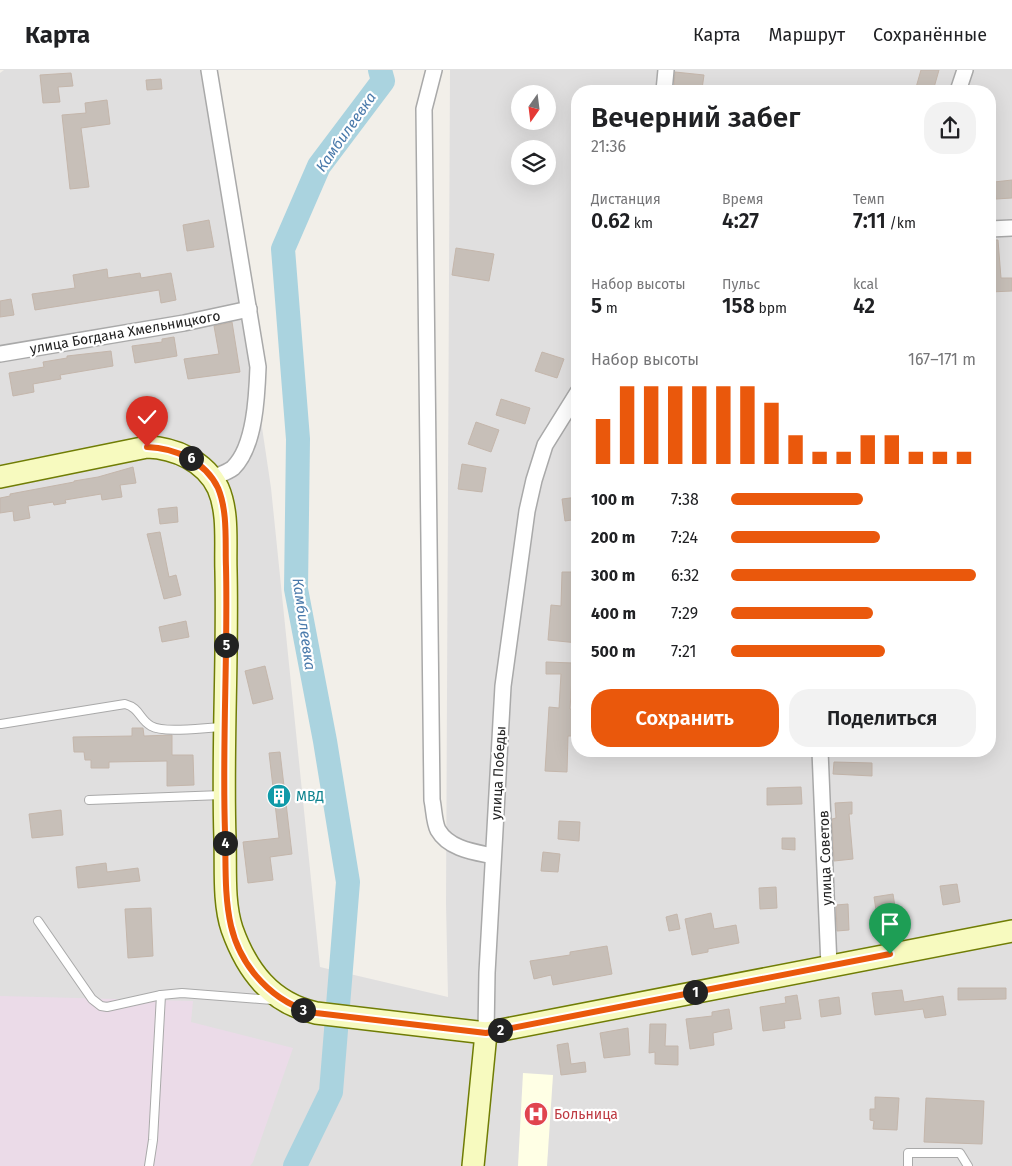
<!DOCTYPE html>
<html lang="ru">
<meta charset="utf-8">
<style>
body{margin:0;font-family:"Fira Sans",sans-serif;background:#f2f2f2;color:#202124;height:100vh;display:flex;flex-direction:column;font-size:19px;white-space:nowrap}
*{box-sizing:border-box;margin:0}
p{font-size:16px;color:#757577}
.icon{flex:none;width:28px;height:28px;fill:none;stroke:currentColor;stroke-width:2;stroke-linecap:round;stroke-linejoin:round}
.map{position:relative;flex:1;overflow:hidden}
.panel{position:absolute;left:571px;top:15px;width:425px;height:672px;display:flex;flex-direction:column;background:#fff;border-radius:20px;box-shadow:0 5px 20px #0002}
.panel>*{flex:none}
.needle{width:32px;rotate:194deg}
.fabs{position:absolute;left:511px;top:15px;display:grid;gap:10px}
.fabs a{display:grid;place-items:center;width:45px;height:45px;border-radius:50%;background:#fff;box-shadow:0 5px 20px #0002;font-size:25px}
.pin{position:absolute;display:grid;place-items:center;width:42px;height:42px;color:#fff;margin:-51px -21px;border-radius:50% 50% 50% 0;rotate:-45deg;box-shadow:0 0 5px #0007}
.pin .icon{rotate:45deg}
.km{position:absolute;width:25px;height:25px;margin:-12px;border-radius:50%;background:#222;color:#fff;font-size:14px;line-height:25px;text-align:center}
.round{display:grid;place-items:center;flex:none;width:52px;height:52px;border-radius:20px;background:#f2f2f2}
.head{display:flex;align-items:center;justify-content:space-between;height:85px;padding:0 20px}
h1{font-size:28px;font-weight:600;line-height:38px}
.figures{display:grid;grid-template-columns:repeat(3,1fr);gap:8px;height:85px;padding:5px 20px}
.figures div{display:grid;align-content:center}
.figures b{font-size:21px;font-weight:600}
.figures small{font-size:14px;font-weight:400}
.figures p{font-size:14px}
.chart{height:140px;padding:10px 20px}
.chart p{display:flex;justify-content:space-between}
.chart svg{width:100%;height:90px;margin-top:5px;stroke:#ea580c;stroke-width:6}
.primary-button{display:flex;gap:10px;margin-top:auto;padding:10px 20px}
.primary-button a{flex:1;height:58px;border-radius:20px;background:#ea580c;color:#fff;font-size:20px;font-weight:600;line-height:58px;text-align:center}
.primary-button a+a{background:#f2f2f2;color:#202124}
ul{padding:0 20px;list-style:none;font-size:16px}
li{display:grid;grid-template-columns:80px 60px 1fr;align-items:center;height:38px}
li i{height:12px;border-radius:6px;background:#ea580c}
header{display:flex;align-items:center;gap:30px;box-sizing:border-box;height:70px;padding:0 25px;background:#fff;border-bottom:1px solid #e0e0e0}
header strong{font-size:24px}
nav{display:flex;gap:28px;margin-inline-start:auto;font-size:18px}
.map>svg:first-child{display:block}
.residential{fill:#e0dfdf;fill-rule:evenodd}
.industrial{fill:#ebdbe8}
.education{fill:#ffffe5}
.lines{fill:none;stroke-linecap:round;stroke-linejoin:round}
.river{stroke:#aad3df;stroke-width:24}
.building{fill:#c7bfb8;stroke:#c4b6ab}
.lane-casing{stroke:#a9a9a9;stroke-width:10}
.street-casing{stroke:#a9a9a9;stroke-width:18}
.secondary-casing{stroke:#707d05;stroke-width:24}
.lane{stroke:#fff;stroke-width:8}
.street{stroke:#fff;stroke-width:15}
.secondary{stroke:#f7fabf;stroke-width:21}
.route-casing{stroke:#fff;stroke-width:10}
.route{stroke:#ea580c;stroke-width:6}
.labels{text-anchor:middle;stroke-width:4.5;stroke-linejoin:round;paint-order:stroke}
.street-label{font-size:14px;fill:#222;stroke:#fff}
.culture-label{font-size:14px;fill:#0d838f;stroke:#fff;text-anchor:start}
.health-label{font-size:14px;fill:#be3a42;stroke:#fff;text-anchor:start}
.water-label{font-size:15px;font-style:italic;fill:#4a7aab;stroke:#fff}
</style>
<header>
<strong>Карта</strong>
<nav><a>Карта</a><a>Маршрут</a><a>Сохранённые</a></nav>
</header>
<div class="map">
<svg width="1012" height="1096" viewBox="0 0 1012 1096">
<rect width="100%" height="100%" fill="#f2efe9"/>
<!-- residential -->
<path class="residential" d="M4 0H209L271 418 320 897 448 927 446 834 450 0H1012V1096H0V3ZM578 21H990V681H578ZM520 24H548V51H520ZM520 79H548V106H520Z"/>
<!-- industrial -->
<polygon class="industrial" points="0,926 193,931 191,952 293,978 253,1092 250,1096 0,1096"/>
<!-- education -->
<polygon class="education" points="523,1003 553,1005 547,1096 518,1096"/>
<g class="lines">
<!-- river -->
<polyline class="river" points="295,1096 331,1022 348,812 325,671 296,519 298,369 283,179 319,96 383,11 380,0"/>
</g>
<!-- building -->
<g class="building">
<polygon points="921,0 939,0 933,21 915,21"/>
<polygon points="675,2 704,5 702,19 674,16"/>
<polygon points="71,3 73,16 58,17 60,32 43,33 40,5"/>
<polygon points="161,9 162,19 147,20 146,10"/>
<polygon points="107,30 110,54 81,58 89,117 70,119 62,45 86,43 85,33"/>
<polygon points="1012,110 1012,128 996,129 994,112"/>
<polygon points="209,150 214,177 187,181 183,155"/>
<polygon points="990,170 998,170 1001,208 1012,208 1012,221 990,222"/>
<polygon points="456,178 494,184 489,211 452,205"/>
<polygon points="107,199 108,208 140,203 141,208 171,203 176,230 161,233 159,220 35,240 32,224 75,218 73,205"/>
<polygon points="11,229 14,245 0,247 0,231"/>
<polygon points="232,252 240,302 188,309 184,289 219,284 214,256"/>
<polygon points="174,267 177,286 135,293 132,276 162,272 162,269"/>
<polygon points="111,281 113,296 60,305 61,309 33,314 34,322 13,326 9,303 44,297 43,292 67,288 67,286"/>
<polygon points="542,282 564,289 557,308 535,301"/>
<polygon points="501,329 530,338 525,354 496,345"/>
<polygon points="476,352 499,360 491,382 468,374"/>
<polygon points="462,394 486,398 482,422 458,419"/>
<polygon points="133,397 136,413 120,415 122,427 102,430 101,424 65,430 66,433 54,435 53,432 28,436 30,448 14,451 13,441 0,443 0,428 10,426 10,424 74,412 74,411 98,407"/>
<polygon points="578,427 578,449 565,451 562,429"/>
<polygon points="177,437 178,452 160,454 158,439"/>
<polygon points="160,462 169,507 176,505 181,525 164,529 147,464"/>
<polygon points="562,502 578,502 578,522 576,522 573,559 578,559 578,573 548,570 551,535 561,536"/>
<polygon points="186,551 189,567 162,572 159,557"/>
<polygon points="546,592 573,593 570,639 575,640 574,666 568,666 567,702 545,701 549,637 559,638 561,604 546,604"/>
<polygon points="265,596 273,629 253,634 245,601"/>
<polygon points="132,658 143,658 144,666 172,665 172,685 193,685 194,715 167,716 167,691 109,692 109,698 91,698 91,690 85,690 84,682 74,682 73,667 132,666"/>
<polygon points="280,682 292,784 270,787 273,810 248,813 243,772 279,768 269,683"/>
<polygon points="834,692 872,693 872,706 833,704"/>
<polygon points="801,717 802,734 767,735 767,718"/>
<polygon points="852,732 852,744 849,744 853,789 834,791 832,749 836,748 835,733"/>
<polygon points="61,740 63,765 32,768 29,744"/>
<polygon points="559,751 580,752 579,771 558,769"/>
<polygon points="782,768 795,768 795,780 782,779"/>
<polygon points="543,782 560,784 558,802 541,801"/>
<polygon points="106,793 107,802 138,798 140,811 78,818 76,797"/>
<polygon points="957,814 960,832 943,835 940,816"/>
<polygon points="776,817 777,838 760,839 759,818"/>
<polygon points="893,824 896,843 877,847 874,827"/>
<polygon points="848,834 849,860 837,861 836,835"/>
<polygon points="151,838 153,886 128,888 125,839"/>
<polygon points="711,843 714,859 736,855 739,873 708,879 708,882 692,885 685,849"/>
<polygon points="677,844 680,859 669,861 666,847"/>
<polygon points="607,876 612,904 553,915 551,905 534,909 530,891 570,885 570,882"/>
<polygon points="958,918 1006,918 1006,929 958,930"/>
<polygon points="902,920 904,932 943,926 946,945 925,948 923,939 875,945 872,923"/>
<polygon points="797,925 801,949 784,951 785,958 763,961 760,937 786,933 785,927"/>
<polygon points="839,927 841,944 821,947 819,930"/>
<polygon points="729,939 732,959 713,963 714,975 690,979 686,949 712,946 712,942"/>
<polygon points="650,954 666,954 665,976 678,976 678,995 655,994 655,982 649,983"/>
<polygon points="628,958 630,985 604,988 600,963"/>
<polygon points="568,973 571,994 585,992 586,1002 561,1005 557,975"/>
<polygon points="875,1027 899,1028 897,1060 873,1059 874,1051 870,1050 870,1039 875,1039"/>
<polygon points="926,1028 984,1031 982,1074 924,1072"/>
</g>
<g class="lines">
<!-- lane casing -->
<g class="lane-casing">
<g id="lane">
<path d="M1 654 125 634C140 638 139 649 151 656 165 664 207 657 224 657"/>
<polyline points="89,730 222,725"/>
<polyline points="38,851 92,929 101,936 107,937 161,925"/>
<polyline points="149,1096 153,1070 161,925 182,923 272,930"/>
<polyline points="908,1096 908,1083 960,1083 968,1096"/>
</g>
</g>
<!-- street casing -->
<g class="street-casing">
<g id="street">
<path d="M209 0 258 297C257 325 255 377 233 398 228 402 219 405 212 408"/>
<path d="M434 0 424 39 432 730C434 739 434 752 438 760 449 779 474 782 493 786"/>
<polyline points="664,21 666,0"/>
<polyline points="958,21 965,0"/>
<polyline points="990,159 1012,158"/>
<polyline points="0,284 184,253 249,239"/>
<polyline points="820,681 829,896"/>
<polyline points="486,963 487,903 503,616 527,441 534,410 545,375 578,322"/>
</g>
</g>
<!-- secondary casing -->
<g class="secondary-casing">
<g id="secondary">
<path d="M0 407 147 377C175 378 205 391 218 418 229 443 225 474 226 501 228 590 222 680 225 769 226 798 223 832 232 859 247 901 271 933 316 943L486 963 1012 861"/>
<polyline points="473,1096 486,963"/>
</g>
</g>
<!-- lane -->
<use href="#lane" class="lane"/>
<!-- street -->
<use href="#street" class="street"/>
<!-- secondary -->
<use href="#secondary" class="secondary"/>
</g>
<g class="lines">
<!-- route casing -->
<g class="route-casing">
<path id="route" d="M147 377C175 378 205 391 218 418 228 442 225 472 226 497 228 585 222 673 225 762 226 793 224 825 231 856 241 898 274 934 316 943L486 963 890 884"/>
</g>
<!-- route -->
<use href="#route" class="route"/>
</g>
<!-- icons -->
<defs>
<g id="building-disc" transform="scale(1.25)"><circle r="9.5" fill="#0f9aa8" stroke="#fff"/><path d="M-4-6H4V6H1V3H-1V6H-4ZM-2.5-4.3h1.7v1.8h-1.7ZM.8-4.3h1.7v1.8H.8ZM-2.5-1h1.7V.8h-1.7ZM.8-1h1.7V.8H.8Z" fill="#fff"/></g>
<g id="hospital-disc" transform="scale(1.25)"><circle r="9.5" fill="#e0444e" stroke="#fff"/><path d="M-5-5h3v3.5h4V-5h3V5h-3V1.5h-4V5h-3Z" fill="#fff"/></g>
</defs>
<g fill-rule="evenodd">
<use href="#building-disc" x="279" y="726"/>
<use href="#hospital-disc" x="536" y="1044"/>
</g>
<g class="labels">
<!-- street labels -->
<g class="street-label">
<text transform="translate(125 262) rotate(-10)" y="5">улица Богдана Хмельницкого</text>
<text transform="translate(498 703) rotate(-87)" y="5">улица Победы</text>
<text transform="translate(825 788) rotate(-92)" y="5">улица Советов</text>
</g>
<!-- culture labels -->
<g class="culture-label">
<text x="296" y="731">МВД</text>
</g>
<!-- health labels -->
<g class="health-label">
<text x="554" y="1049">Больница</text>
</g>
<!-- water labels -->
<g class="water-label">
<text transform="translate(346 62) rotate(-55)" y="5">Камбилеевка</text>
<text transform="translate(304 554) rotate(82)" y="5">Камбилеевка</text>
</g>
</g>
</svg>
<div class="fabs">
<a><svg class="needle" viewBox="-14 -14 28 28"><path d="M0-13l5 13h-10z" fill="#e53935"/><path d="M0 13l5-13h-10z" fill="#757577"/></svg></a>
<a><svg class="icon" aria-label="layers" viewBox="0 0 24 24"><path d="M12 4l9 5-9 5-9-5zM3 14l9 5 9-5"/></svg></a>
</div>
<div class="pin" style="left:890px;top:884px;background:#1e9e55"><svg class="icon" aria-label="arrive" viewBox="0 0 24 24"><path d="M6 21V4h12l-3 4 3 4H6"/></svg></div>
<div class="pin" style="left:147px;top:377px;background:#d93025"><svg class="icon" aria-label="check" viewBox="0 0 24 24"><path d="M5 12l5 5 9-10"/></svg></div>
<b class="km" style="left:695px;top:922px">1</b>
<b class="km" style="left:500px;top:960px">2</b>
<b class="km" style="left:303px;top:940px">3</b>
<b class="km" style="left:225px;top:773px">4</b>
<b class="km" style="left:226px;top:575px">5</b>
<b class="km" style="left:191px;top:388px">6</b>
<section class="panel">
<div class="head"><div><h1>Вечерний забег</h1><p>21:36</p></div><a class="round"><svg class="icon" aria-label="share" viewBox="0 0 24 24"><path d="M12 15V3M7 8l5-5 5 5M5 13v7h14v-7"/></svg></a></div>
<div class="figures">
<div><p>Дистанция</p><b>0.62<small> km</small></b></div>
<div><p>Время</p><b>4:27</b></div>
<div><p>Темп</p><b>7:11<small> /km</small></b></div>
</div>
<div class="figures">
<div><p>Набор высоты</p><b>5<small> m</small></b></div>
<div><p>Пульс</p><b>158<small> bpm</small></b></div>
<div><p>kcal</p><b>42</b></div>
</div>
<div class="chart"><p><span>Набор высоты</span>167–171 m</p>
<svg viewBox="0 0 160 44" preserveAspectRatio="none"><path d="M5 44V22M15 44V6M25 44V6M35 44V6M45 44V6M55 44V6M65 44V6M75 44V14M85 44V30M95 44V38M105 44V38M115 44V30M125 44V30M135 44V38M145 44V38M155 44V38"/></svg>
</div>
<ul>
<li><b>100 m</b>7:38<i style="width:54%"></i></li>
<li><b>200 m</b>7:24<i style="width:61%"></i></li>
<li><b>300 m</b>6:32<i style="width:100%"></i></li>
<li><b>400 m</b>7:29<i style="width:58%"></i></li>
<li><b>500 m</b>7:21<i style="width:63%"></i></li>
</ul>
<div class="primary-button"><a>Сохранить</a><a>Поделиться</a></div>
</section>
</div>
